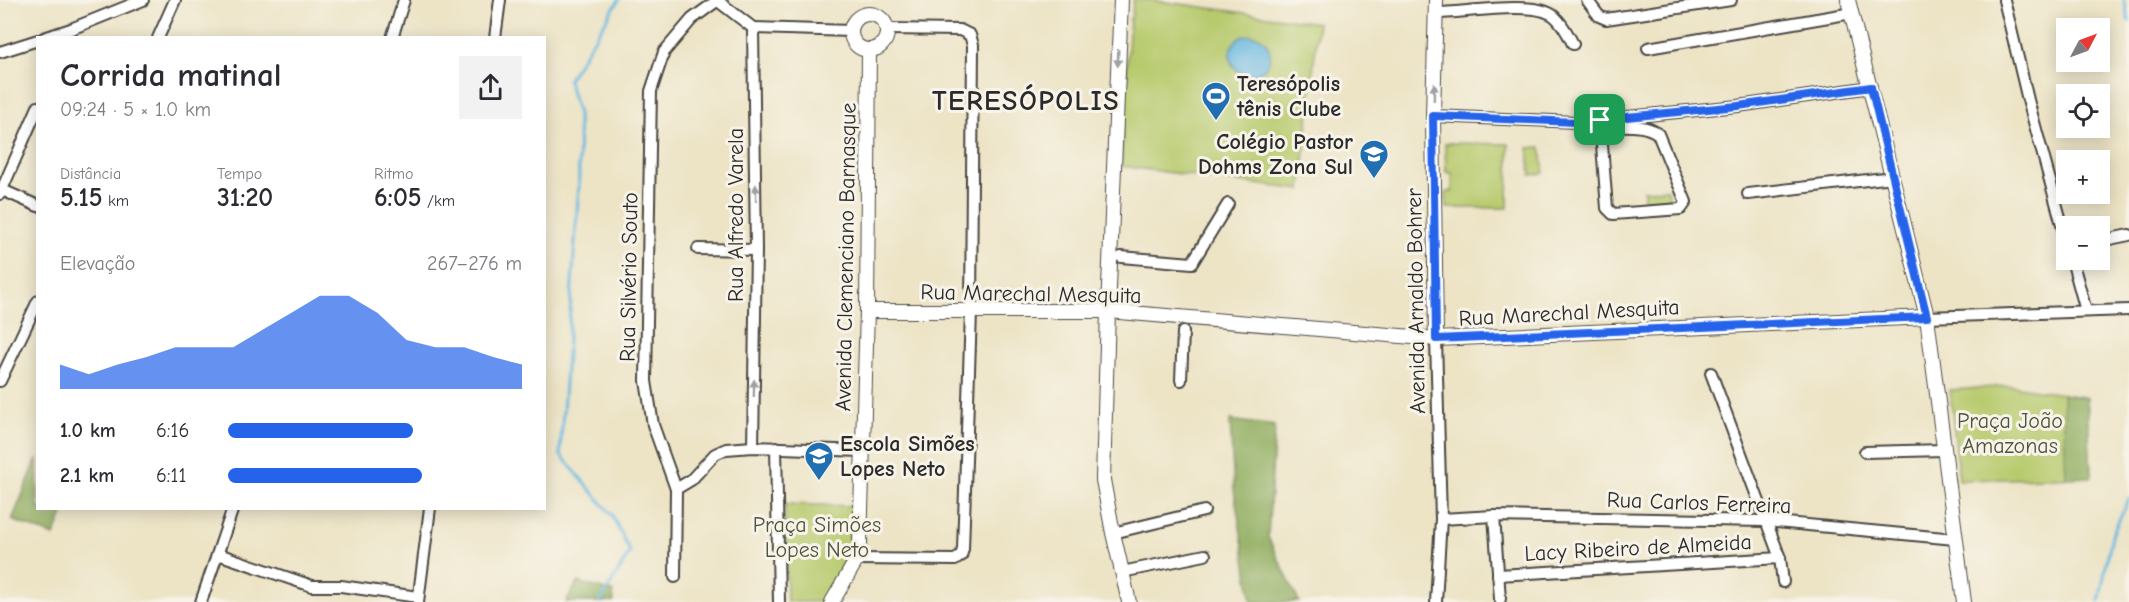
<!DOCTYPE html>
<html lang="pt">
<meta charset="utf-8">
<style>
body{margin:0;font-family:"Comic Neue",sans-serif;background:#f2f2f3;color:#2b2b33;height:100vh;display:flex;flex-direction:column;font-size:22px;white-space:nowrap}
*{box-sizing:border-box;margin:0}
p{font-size:20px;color:#7c7c81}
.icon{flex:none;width:33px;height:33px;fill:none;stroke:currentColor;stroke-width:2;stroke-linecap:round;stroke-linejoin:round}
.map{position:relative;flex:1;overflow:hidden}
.panel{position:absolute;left:36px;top:36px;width:510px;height:474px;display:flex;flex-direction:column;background:#fff;border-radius:0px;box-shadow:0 3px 15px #0003}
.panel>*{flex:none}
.needle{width:39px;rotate:49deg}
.buttons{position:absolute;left:2056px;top:18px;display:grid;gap:12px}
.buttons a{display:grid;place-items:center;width:54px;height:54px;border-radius:0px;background:#fff;box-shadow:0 3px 15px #0003;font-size:30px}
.pin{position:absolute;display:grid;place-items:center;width:51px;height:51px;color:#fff;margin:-26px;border-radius:12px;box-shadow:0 3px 9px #0006}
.round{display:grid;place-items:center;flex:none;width:63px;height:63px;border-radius:0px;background:#f2f2f3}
.overview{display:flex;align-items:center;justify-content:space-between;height:102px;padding:0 24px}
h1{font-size:33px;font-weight:700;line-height:45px}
.stats{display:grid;grid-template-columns:repeat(3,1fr);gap:9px;height:102px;padding:6px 24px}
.stats div{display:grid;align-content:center}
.stats b{font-size:26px;font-weight:700}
.stats small{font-size:16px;font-weight:400}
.stats p{font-size:16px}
.chart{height:168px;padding:12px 24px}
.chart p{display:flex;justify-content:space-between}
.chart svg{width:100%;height:108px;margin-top:6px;fill:#2563eb;opacity:.7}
ul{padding:0 24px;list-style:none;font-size:20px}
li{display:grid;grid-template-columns:96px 72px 1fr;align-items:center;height:45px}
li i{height:15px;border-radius:8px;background:#2563eb}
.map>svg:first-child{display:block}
.green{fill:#b7ca6d;stroke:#717a4c;stroke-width:1.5}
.forest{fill:#91ae60;stroke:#5e6c46;stroke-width:1.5}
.water{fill:#66b8e1;stroke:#487286;stroke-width:1.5}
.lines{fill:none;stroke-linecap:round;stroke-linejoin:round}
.stream{stroke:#66b8e1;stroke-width:3}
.minor-casing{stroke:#484742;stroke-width:14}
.tertiary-casing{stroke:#484742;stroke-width:16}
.minor{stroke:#fff;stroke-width:10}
.tertiary{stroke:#fff;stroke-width:14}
.oneway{fill:#a0a0a0}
.route-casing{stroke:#fff;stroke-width:12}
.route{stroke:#2563eb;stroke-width:8}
.labels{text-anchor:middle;stroke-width:6;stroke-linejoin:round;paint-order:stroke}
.poi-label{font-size:22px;font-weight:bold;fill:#2b2b2b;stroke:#f7f3e8;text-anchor:start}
.street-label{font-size:22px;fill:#2b2b2b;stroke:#f7f3e8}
.park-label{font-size:22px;fill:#4e533c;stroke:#f7f3e8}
.district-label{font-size:28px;font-weight:bold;letter-spacing:1.5px;fill:#2b2b2b;stroke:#f7f3e8}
</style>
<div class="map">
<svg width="2129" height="602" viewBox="0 0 2129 602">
<rect width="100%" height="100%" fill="#f7f3e8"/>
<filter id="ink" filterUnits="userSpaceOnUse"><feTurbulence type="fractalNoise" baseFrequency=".0167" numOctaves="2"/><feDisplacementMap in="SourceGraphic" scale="12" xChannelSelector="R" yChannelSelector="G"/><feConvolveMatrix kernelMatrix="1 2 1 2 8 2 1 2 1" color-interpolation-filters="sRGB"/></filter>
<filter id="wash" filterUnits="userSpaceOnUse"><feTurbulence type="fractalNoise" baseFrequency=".008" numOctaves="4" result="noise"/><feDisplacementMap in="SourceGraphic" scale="24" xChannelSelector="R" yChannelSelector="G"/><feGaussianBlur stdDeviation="1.35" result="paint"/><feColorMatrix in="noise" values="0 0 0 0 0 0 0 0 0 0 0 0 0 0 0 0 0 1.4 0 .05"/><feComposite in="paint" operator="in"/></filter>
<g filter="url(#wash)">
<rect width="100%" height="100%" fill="#ede4c6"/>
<!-- green -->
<g class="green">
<polygon points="1133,0 1151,0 1318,23 1301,190 1121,166 1130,18 1132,18"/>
<polygon points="1445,143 1509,144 1508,208 1447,208 1446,192 1452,192 1452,173 1446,172"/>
<polygon points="1541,147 1544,173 1531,175 1528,148"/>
<polygon points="1668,189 1670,201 1644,204 1644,190"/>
<polygon points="2012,386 2087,398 2091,477 1959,480 1950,390"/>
<polygon points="785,504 851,506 850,550 823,602 787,602"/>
</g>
<!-- forest -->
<g class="forest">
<polygon points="2063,394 2087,398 2091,477 2066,478"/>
<polygon points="1230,420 1275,426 1268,537 1299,602 1252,602 1234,490"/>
<polygon points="37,459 38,508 65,509 54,536 12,520"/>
<polygon points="578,582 613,592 614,602 566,602"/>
</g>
<!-- water -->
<circle class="water" cx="1250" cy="55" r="20"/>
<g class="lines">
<!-- stream -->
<g class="stream">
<polyline points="2124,0 2129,21"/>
<polyline points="600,602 630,552 612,515 560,454 579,185 578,114 568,80 619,0"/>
<polyline points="2099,602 2112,535 2129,499"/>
</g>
</g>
</g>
<g filter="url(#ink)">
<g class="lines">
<!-- minor casing -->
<g class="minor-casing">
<g id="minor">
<polyline points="1587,0 1599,16 1606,19 1731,0"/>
<polyline points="2004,0 2028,100 2067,243"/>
<polyline points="718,1 753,28"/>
<path d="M1436 13C1463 13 1529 1 1551 14 1560 19 1568 34 1573 44"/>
<polyline points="753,28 756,250 753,447"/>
<polyline points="753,28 851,31"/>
<polyline points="44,38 71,29 143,0"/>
<polyline points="158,38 175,0"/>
<polyline points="392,38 404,0"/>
<polyline points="495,38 500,0"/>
<polyline points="1648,48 1852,13"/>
<polyline points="0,52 38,40"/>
<polyline points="1433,116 1577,122 1738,106 1871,87"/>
<path d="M1600 120 1607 208 1613 214 1681 209 1686 202 1658 134C1644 122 1619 127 1601 126"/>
<polyline points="0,189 38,206"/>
<polyline points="0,194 38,107"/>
<polyline points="1748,194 1893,177"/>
<polyline points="2100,241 2129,235"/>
<polyline points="698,249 756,250"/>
<polyline points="1121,257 1192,263 1228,204"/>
<polyline points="2072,260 2086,311"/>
<polyline points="1927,317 2129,310"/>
<polyline points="1711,373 1780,558 1783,582"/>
<polyline points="1181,380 1183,332"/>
<polyline points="0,381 38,301"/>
<polyline points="776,447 779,602"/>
<polyline points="1865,452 1944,450"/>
<polyline points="676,489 691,480 715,454 726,449 753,447 863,451"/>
<polyline points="1494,516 1500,599"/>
<polyline points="1441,519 1494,516 1765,521 1955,539"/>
<polyline points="1113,533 1204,511"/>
<polyline points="218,554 312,586 341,586 418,597"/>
<polyline points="857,559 955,560 961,556 963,549 971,312 973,45 970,35 960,30 887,29"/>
<polyline points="1122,572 1205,555"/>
<polyline points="1498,575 1780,558"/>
<polyline points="675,577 676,489 653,425 646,381 651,91 664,52 692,19 718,0"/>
<polyline points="201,602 233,508"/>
<polyline points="418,602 430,508"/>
<polyline points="1436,602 1441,519 1436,339"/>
</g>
</g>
<!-- tertiary casing -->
<g class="tertiary-casing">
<g id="tertiary">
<polyline points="1121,0 1108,311 1103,480 1113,533 1129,602"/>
<polyline points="1436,0 1433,116 1436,339"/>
<polyline points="1848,0 1927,317 1964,602"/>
<circle cx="869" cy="32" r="18"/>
<polyline points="867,311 1108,311 1436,339 1927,317"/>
<polyline points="832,602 857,559 860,544 867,311 869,50"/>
</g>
</g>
<!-- minor -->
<use href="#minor" class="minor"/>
<!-- tertiary -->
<use href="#tertiary" class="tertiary"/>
</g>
<!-- one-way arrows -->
<defs><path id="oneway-solid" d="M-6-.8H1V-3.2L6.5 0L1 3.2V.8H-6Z" transform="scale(1.5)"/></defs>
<g class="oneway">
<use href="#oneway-solid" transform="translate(1118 58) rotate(92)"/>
<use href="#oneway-solid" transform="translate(1434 92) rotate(-89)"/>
<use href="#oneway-solid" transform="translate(756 193) rotate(-91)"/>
<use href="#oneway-solid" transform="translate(754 388) rotate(-89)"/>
</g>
</g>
<g class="lines" filter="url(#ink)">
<!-- route casing -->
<g class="route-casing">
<polygon id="route" points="1871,87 1927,317 1436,339 1433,116 1576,122 1738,106"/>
</g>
<!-- route -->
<use href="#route" class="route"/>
</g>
<!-- icons -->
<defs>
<g id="stadium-pin" transform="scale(1.5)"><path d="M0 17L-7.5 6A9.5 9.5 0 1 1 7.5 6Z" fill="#1f6fb2" stroke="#f7f3e8"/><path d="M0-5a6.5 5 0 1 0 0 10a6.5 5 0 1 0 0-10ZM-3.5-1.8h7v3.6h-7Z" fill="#fff"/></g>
<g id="school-pin" transform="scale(1.5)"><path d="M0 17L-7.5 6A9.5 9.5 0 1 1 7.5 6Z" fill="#1f6fb2" stroke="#f7f3e8"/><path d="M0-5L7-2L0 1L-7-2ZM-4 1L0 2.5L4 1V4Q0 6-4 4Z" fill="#fff"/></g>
</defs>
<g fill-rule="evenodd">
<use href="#stadium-pin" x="1216" y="96"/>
<use href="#school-pin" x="1374" y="154"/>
<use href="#school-pin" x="819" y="456"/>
</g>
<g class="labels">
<!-- poi labels -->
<g class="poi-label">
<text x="1237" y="91">Teresópolis<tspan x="1237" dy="25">tênis Clube</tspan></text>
<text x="1353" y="149" text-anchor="end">Colégio Pastor<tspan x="1353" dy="25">Dohms Zona Sul</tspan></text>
<text x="840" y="451">Escola Simões<tspan x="840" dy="25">Lopes Neto</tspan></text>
</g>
<!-- street labels -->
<g class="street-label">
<text transform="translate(735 215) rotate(-90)" y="8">Rua Alfredo Varela</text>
<text transform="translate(845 257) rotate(-89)" y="8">Avenida Clemenciano Barnasque</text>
<text transform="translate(628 277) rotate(-89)" y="8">Rua Silvério Souto</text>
<text transform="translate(1031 293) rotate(1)" y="8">Rua Marechal Mesquita</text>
<text transform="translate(1415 301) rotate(-91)" y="8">Avenida Arnaldo Bohrer</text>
<text transform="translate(1569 312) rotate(-3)" y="8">Rua Marechal Mesquita</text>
<text transform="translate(1699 502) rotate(2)" y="8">Rua Carlos Ferreira</text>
<text transform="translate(1638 547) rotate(-3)" y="8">Lacy Ribeiro de Almeida</text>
</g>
<!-- park labels -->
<g class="park-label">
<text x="2010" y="428">Praça João<tspan x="2010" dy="25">Amazonas</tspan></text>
<text x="817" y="532">Praça Simões<tspan x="817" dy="25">Lopes Neto</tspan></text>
</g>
<!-- district labels -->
<g class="district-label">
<text x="1026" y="110">TERESÓPOLIS</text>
</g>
</g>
</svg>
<div class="buttons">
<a><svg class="needle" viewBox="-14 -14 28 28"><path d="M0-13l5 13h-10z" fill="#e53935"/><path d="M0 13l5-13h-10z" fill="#7c7c81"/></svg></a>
<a><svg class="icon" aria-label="locate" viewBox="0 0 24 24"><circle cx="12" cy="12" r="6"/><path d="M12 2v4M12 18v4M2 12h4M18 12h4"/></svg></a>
<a>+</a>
<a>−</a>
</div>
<div class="pin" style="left:1600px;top:120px;background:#1e9e55"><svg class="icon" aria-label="arrive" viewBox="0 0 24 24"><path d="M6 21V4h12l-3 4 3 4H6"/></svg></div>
<section class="panel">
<div class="overview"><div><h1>Corrida matinal</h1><p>09:24 · 5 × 1.0 km</p></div><a class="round"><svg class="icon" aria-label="share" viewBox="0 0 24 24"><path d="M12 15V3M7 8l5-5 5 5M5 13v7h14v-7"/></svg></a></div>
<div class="stats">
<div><p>Distância</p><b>5.15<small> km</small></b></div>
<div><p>Tempo</p><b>31:20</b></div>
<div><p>Ritmo</p><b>6:05<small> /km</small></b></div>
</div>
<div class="chart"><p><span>Elevação</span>267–276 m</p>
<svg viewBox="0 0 160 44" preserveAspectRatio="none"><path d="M0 44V34L10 38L20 34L30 31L40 27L50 27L60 27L70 20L80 13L90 6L100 6L110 13L120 24L130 27L140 27L150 31L160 34V44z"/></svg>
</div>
<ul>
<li><b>1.0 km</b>6:16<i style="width:63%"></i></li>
<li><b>2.1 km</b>6:11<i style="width:66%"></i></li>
</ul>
</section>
</div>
